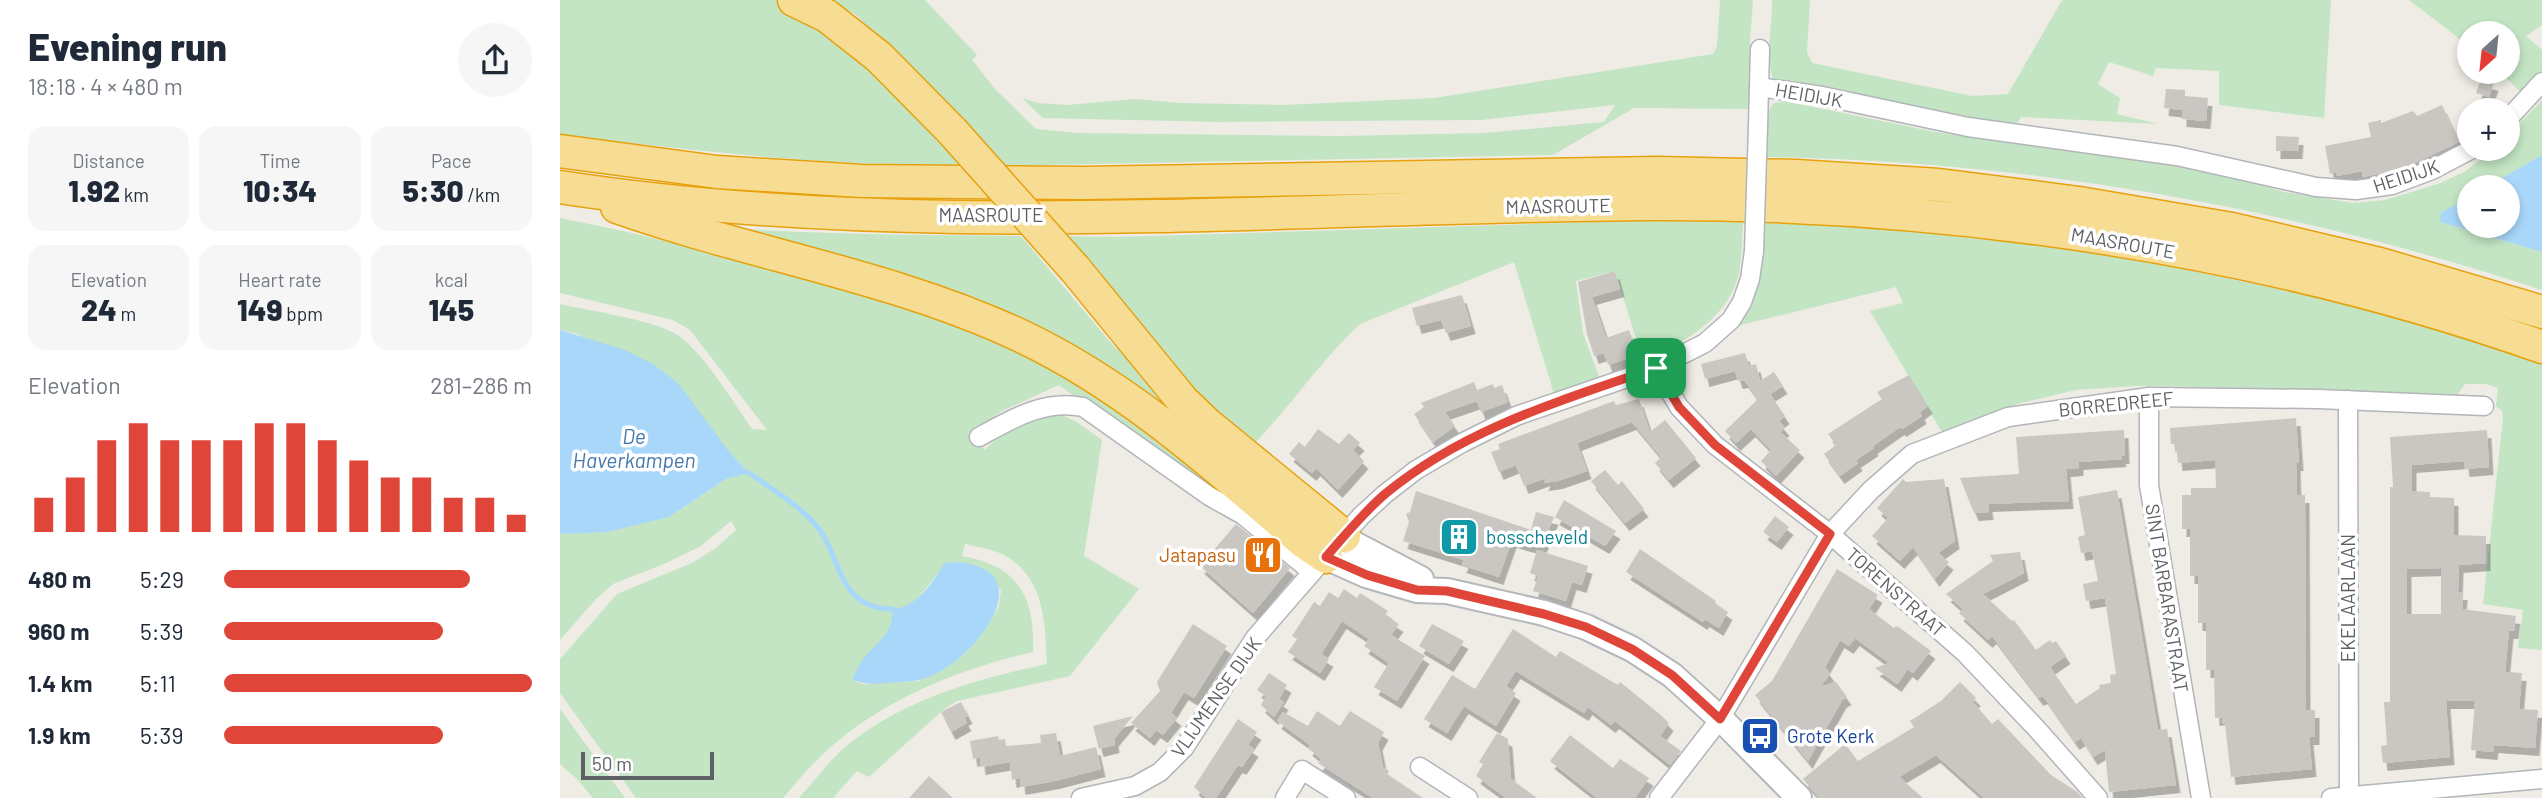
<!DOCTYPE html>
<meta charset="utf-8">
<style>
body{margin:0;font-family:Barlow,sans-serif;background:#f6f6f7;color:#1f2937;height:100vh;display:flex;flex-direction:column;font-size:26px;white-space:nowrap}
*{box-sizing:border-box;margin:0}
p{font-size:23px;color:#747a83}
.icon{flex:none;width:38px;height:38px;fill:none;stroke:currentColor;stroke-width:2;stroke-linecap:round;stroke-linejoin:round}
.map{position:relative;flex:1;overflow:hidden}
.details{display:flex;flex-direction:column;background:#fff;width:560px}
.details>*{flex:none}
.needle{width:46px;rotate:207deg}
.tools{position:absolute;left:1897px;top:21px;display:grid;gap:14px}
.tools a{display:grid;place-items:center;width:63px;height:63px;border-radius:50%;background:#fff;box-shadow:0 4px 10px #0003;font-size:35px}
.scale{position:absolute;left:21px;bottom:18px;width:133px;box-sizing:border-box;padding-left:7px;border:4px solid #5d6065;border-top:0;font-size:19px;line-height:24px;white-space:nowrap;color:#5d6065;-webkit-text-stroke:5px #fff;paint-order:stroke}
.pin{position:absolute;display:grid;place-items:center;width:60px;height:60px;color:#fff;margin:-30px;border-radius:14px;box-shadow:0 4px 10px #0006}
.round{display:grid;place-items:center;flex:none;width:74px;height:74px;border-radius:37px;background:#f6f6f7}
.summary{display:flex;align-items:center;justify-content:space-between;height:119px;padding:0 28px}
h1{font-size:38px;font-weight:800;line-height:52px}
.metrics{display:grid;grid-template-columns:repeat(3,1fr);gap:10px;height:119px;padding:7px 28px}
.metrics div{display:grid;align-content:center;border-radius:18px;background:#f6f6f7;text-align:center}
.metrics b{font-size:30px;font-weight:800}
.metrics small{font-size:19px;font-weight:400}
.metrics p{font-size:19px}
.chart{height:196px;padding:14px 28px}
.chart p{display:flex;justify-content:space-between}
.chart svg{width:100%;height:126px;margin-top:7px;stroke:#e04539;stroke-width:6}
ul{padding:0 28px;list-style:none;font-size:23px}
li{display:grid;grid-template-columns:112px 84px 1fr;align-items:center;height:52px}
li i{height:18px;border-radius:9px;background:#e04539}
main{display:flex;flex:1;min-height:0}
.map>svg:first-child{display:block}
.green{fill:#c3e5c3;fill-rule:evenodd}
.water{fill:#a9d7fa}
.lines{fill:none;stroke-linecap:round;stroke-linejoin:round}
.stream{stroke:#a9d7fa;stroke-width:5}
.building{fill:#cac7c2;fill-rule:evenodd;filter:url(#shadow)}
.minor-casing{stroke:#b2b5b9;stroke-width:21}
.secondary-casing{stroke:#b4b7bc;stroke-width:28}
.motorway-casing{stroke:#e7a10c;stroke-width:35}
.minor{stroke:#fff;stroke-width:18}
.secondary{stroke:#fff;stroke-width:24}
.motorway{stroke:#f7dd93;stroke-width:32}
.minor-bridge-casing{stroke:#b2b5b9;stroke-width:21;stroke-linecap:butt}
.motorway-bridge-casing{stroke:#e7a10c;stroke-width:35;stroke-linecap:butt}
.minor-bridge{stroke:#fff;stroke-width:18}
.motorway-bridge{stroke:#f7dd93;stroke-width:32}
.route-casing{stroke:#fff;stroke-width:14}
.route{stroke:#e04539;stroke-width:9}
.labels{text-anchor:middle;stroke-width:7;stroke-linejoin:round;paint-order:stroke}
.street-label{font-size:19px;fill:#5d6065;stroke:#fff}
.culture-label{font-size:19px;fill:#0d838f;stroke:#fff;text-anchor:start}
.food-label{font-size:19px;fill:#c56008;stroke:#fff;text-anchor:end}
.transit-label{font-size:19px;fill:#164399;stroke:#fff;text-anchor:start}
.water-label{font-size:21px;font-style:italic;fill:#4678ac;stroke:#fff}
</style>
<main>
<section class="details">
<div class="summary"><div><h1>Evening run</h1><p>18:18 · 4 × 480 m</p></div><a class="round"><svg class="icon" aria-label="share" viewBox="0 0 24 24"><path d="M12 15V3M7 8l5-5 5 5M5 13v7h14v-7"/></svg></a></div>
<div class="metrics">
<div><p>Distance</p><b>1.92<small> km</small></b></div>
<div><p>Time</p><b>10:34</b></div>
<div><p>Pace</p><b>5:30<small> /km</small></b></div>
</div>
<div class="metrics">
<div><p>Elevation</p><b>24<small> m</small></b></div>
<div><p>Heart rate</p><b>149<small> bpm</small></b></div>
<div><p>kcal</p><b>145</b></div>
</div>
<div class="chart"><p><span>Elevation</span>281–286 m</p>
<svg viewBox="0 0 160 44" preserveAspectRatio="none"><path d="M5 44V32M15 44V25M25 44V12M35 44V6M45 44V12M55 44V12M65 44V12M75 44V6M85 44V6M95 44V12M105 44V19M115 44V25M125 44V25M135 44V32M145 44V32M155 44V38"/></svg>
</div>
<ul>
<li><b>480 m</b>5:29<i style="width:80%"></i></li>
<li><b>960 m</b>5:39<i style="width:71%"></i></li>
<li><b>1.4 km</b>5:11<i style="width:100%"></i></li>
<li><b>1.9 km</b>5:39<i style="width:71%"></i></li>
</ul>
</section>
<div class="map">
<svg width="1982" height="798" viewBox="0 0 1982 798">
<defs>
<filter id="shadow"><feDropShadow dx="4.5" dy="8" stdDeviation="0" flood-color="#0004"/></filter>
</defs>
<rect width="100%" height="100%" fill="#eeece5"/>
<!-- green -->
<g class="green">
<path d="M0 0H222L292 41 404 166C269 167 133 150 0 135Z"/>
<polygon points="270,0 365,0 417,55 412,60 435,89 476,129 518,133 779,136 925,133 1044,122 1055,105 921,120 659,122 483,118 462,98 478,103 507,105 575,99 621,103 723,105 874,98 1153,54 1157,46 1160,0 1193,0 1189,57 1194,61 1195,109 1074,108 993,155 434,166 333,52 296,15"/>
<path d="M1212 0H1250L1247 52 1252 63 1412 96 1448 94 1502 0H1771L1764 118 1659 105V71L1596 68 1593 76 1549 62 1538 84 1560 98 1557 114 1598 124 1461 117 1454 128 1215 83C1203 59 1213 26 1212 0Z"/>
<polygon points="1849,0 1982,0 1982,25 1966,36 1982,50 1982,73 1963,94 1940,72 1948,72 1948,33 1909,33 1909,46"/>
<path d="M1982 100V155L1927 187H1909V197L1882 213 1880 222 1982 252V290C1733 208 1466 160 1204 157L1206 114 1214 103 1225 101 1375 132 1602 163 1678 178 1724 192 1793 203 1825 200 1878 184 1904 172 1935 149H1948V136Z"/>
<path d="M0 218 68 232 321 295 425 333 521 386 610 448 656 484 652 486 546 419 499 385 440 412 412 435 425 450C439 435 477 409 499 414 515 419 529 431 542 440L524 556 579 589 510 676 397 701 383 710 309 777 297 771 273 798H239C255 780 271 758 290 743 348 698 417 679 487 664 485 622 485 576 442 554 431 549 417 547 405 544L402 556C459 566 475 597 473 652 394 670 312 704 255 762 244 773 233 786 223 798H76L0 693V659L57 594 132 563 156 548 176 530 171 521 141 546 104 564 53 584 36 599 0 640V534L109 517 166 479 188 472 167 449 18 334 0 330V304C31 311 88 319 114 333 141 348 174 403 192 429L207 430 130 330 113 320 0 293ZM386 563 441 590 439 606 431 620 403 655 358 681 302 684 292 679 304 658 321 642 344 608 355 602Z"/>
<path d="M1067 221 1183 222C1182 240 1182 260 1178 277 1166 320 1122 344 1083 361L1055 271 1016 281 1023 333 1040 379 995 397 954 262 800 324C759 362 729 409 689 449L636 401 496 236 557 237Z"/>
<polygon points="1202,223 1307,227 1547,253 1776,301 1888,332 1982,363 1982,650 1958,648 1963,610 1923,604 1943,418 1942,411 1936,406 1938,388 1926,384 1905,384 1895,398 1646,387 1576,386 1516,390 1457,404 1382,432 1310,311 1343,303 1336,287 1173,327"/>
<path d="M133 225C242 235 351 235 461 236L551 343 611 401 598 415 509 353Z"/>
<polygon points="0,709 65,798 33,798 18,780 0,764"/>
</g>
<!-- water -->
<g class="water">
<polygon points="1982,155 1982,252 1880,222 1881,213 1909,197 1909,226 1948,226 1948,187 1927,187"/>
<polygon points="0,330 65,350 93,364 118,383 167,449 189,473 166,479 109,517 47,532 0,534"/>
<path d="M399 562C480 572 420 649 381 671 364 681 348 682 329 683 315 684 304 685 292 679 296 672 299 664 304 658 319 639 332 636 333 609 358 607 372 582 385 563Z"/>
</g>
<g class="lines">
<!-- stream -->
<path class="stream" d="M189 473C210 488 236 503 254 523 284 556 274 608 333 609"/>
</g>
<!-- building -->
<g class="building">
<polygon points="1921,79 1934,83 1929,97 1916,93"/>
<polygon points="1606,89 1625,90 1625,96 1648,98 1646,121 1622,119 1622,110 1604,108"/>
<polygon points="1882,105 1899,142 1842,169 1803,177 1802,171 1777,176 1776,172 1770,174 1765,146 1811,137 1808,123 1821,120 1821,123 1853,111 1857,116"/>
<polygon points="1716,136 1739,137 1738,151 1716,151"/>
<polygon points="1055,271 1060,289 1032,297 1046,338 1069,330 1078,355 1048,365 1044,353 1034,356 1027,334 1018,282"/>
<polygon points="902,295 911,326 886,333 881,320 857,326 852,308"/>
<polygon points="1185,353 1189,366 1196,364 1200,381 1214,372 1223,386 1210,394 1225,416 1219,421 1225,428 1220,432 1240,450 1216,476 1201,461 1211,450 1191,429 1176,443 1165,431 1198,399 1184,380 1178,381 1175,371 1145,379 1141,364"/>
<polygon points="1349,375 1368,406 1360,412 1362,416 1342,429 1340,427 1313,446 1314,448 1296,460 1298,463 1280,476 1264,454 1276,445 1268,434 1322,399 1317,392"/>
<polygon points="914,382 917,390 933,384 934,388 942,385 948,402 921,412 917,401 885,412 895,426 873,442 854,414 864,407 861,403"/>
<polygon points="1079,399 1090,432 1105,420 1136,458 1109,480 1095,463 1101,457 1072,422 1017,443 1027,471 998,481 984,483 986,478 964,486 956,465 939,472 931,452 940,449 938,444 1054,401 1056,405"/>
<polygon points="1736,418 1739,463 1736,463 1737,495 1745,495 1746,710 1755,710 1755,737 1749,737 1752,769 1671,777 1665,724 1662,724 1662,717 1655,718 1654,670 1646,670 1646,623 1638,623 1638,576 1630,576 1630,529 1622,529 1622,495 1631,495 1631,488 1656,488 1655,460 1618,463 1616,444 1611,444 1610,428"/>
<polygon points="758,429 779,444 789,433 800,443 793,450 804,461 778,490 756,468 752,473 729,454 739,442 745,447"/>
<polygon points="1564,430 1565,456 1561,456 1562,459 1519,462 1519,468 1506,469 1509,501 1428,504 1429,512 1414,513 1400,478 1459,474 1456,437"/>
<path d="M1927 430 1929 467 1905 469 1904 461 1852 465V491L1870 492V497L1894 498V535L1926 536V563L1899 565 1898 592H1903L1902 609 1956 616 1954 631H1949L1945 672 1962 673 1959 709 1978 710 1975 748 1934 745 1933 752 1911 750 1915 701H1886L1890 757 1823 763 1821 746 1827 745 1824 702H1830V487H1833L1830 437ZM1881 568V614H1847V569Z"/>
<polygon points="1045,470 1058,485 1062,481 1084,509 1065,523 1031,481"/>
<polygon points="1343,479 1346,482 1384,479 1395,541 1378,553 1389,562 1375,579 1353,547 1340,561 1312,536 1328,518 1317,508"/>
<polygon points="1557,490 1598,730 1607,729 1616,785 1549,792 1545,750 1533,757 1521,738 1515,742 1483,696 1479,698 1432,636 1428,640 1399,613 1403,609 1386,594 1433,561 1430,555 1460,552 1464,573 1423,594 1452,621 1454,620 1476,650 1490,640 1492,643 1496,641 1506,656 1490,667 1516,704 1540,688 1539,685 1551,683 1550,675 1556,674 1545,598 1526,601 1523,584 1538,581 1532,551 1521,553 1518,537 1525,535 1518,497"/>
<polygon points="856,491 971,530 976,512 994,517 981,548 952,540 939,577 902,565 904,560 843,541 849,522 846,514 850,512"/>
<polygon points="1004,500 1056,531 1045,546 995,517"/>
<polygon points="1215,516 1229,527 1217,542 1203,532"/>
<polygon points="676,524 730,568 693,613 640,566"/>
<polygon points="1080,549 1156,601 1155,603 1168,612 1159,628 1145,619 1143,622 1066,572"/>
<polygon points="977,550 1028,566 1022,585 1012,582 1006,601 973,591 978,576 970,573"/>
<polygon points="1277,569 1318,595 1309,609 1334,628 1336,626 1340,628 1371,651 1353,673 1348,669 1337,684 1315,668 1329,663 1295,638 1289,646 1280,640 1265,667 1270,674 1260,687 1276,682 1287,697 1282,700 1248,761 1195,695 1212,681"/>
<polygon points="784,589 797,598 800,593 828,611 825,615 839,624 831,635 865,656 837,701 814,687 829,663 804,646 809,639 782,621 761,654 769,659 760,673 728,652 737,639 732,636 754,602 760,606 769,592 778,598"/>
<polygon points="633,624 667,646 634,698 624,692 611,713 617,718 603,735 596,730 590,738 571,723 600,691 597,682"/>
<polygon points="872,624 904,641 889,664 859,646"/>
<polygon points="953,629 996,657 1000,651 1058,685 1060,682 1102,716 1109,723 1100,736 1121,751 1110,765 1055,721 1051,725 1028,707 1024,713 956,671 946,686 956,693 936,726 904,706 887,733 864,719 892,675 915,689"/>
<polygon points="709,673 727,685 719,699 724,702 714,717 701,705 706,696 697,690"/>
<polygon points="1400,682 1416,698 1413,702 1432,724 1438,719 1491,775 1516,791 1523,798 1424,798 1376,755 1339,777 1363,798 1259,798 1243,779 1285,744 1298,761 1354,727 1350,721 1381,701"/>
<polygon points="401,702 408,716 404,718 407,723 391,732 381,712"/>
<polygon points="757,711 780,726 790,711 824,732 818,743 823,767 829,771 827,774 863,798 813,798 758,763 761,759 748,748 750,745 717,721 723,712 748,726"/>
<polygon points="573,716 554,739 555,745 539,749 533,726"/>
<polygon points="678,719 697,732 688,745 694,749 682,767 678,765 656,798 646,798 634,787"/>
<polygon points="496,733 500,756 536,747 541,769 495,781 461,787 460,778 452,780 450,762 421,767 420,757 413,759 410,741 438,736 439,740 445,739 446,746 481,743 480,735"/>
<polygon points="937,733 948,739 951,779 977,798 946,798 916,776 923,764 919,762"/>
<polygon points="1010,735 1053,768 1060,759 1089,778 1075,798 1037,798 990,761"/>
<polygon points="369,776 393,798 349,798"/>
</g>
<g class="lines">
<!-- minor casing -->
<g class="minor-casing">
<g id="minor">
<polyline points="1199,87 1262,96 1408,127 1617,156 1756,187 1796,190 1832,185 1872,170 1912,149"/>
<polyline points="1948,119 1982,82"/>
<polyline points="1198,127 1200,49"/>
<polyline points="1096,368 1119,407 1155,445 1270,534 1405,653 1476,728 1538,798"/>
<polyline points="1589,397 1589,485 1641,798"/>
<polyline points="1788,400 1789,796"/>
<path d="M419 437C452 419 484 399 523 407L649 496 683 515 752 572"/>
<polyline points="860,767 908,798"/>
<polyline points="521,798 575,786 600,772 624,748 695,638 801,516 825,494 856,470 902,443 956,416 1096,368 1145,343 1171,320 1182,302 1190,279 1194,251"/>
<polyline points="725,798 742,770 786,798"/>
<polyline points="1099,798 1160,719 1270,534 1311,490 1352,454 1448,417 1589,397 1758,399 1924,406"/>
<polyline points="1771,798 1982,779"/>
</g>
</g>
<!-- secondary casing -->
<g class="secondary-casing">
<g id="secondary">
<polyline points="784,536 796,545 861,579"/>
<polyline points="766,557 806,575 857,590 887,591 984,613 1026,627 1072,649 1112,675 1166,724 1239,798"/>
</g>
</g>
<!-- motorway casing -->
<g class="motorway-casing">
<g id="motorway">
<polyline points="234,0 267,16 319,57 392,131"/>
<polyline points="0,151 157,172 302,181 525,183 1098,173 1236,176 1379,185 1519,203 1672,229 1820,264 1982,312"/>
<path d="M0 187C358 242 732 206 1093 204 1389 203 1703 248 1982 347"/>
<path d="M57 207C190 254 333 276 461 336 567 386 655 466 744 542L766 557"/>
<polyline points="515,269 623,401 647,424 784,536"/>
</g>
</g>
<!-- minor -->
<use href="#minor" class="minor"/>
<!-- secondary -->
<use href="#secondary" class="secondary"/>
<!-- motorway -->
<use href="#motorway" class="motorway"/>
<!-- minor-bridge casing -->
<g class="minor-bridge-casing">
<polyline id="minor-bridge" points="1194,251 1198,127"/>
</g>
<!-- motorway-bridge casing -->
<g class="motorway-bridge-casing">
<polyline id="motorway-bridge" points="392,131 515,269"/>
</g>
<!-- minor-bridge -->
<use href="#minor-bridge" class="minor-bridge"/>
<!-- motorway-bridge -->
<use href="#motorway-bridge" class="motorway-bridge"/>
</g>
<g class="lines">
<!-- route casing -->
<g class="route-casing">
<path id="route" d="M1096 368 1119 407 1155 445 1270 534 1160 719 1112 675 1072 649 1026 627 984 614 887 591 857 590 807 575 766 557C785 535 803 513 825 494 905 428 1000 401 1096 368Z"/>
</g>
<!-- route -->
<use href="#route" class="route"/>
</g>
<!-- icons -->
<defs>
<g id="building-square" transform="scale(2.0125)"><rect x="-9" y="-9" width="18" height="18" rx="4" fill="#0f9aa8" stroke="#fff"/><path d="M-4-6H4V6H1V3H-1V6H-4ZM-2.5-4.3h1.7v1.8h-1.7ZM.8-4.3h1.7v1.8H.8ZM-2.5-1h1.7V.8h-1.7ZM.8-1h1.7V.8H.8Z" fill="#fff"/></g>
<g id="restaurant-square" transform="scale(2.0125)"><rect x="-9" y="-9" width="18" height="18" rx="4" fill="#e8710a" stroke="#fff"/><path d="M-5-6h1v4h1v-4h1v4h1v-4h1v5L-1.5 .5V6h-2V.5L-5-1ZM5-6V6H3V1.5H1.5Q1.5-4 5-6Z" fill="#fff"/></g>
<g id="bus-square" transform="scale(2.0125)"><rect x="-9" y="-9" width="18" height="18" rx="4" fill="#1a4fb4" stroke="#fff"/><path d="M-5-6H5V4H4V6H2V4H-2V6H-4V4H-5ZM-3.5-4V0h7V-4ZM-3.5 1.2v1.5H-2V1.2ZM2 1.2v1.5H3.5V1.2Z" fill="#fff"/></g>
</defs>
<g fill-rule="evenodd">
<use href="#building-square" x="899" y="537"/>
<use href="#restaurant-square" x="703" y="555"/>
<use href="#bus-square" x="1200" y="736"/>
</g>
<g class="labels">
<!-- street labels -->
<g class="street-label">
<text transform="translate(1249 95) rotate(10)" y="7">HEIDIJK</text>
<text transform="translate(1846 176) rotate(-18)" y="7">HEIDIJK</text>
<text transform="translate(998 206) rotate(-1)" y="7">MAASROUTE</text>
<text x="431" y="222">MAASROUTE</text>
<text transform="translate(1563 243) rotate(10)" y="7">MAASROUTE</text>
<text transform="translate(1556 404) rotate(-6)" y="7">BORREDREEF</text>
<text transform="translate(1336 592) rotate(41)" y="7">TORENSTRAAT</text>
<text transform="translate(1607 598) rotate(81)" y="7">SINT BARBARASTRAAT</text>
<text transform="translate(1788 598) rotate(-90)" y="7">EKELAARLAAN</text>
<text transform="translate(656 697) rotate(-55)" y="7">VLIJMENSE DIJK</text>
</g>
<!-- culture labels -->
<g class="culture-label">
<text x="926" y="544">bosscheveld</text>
</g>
<!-- food labels -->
<g class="food-label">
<text x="676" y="562">Jatapasu</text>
</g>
<!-- transit labels -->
<g class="transit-label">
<text x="1227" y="743">Grote Kerk</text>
</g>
<!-- water labels -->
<g class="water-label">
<text x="74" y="444">De<tspan x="74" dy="24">Haverkampen</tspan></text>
</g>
</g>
</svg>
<div class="tools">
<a><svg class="needle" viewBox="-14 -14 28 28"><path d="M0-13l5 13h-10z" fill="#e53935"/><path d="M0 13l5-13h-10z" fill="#747a83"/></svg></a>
<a>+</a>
<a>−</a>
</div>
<div class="scale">50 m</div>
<div class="pin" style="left:1096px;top:368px;background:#1e9e55"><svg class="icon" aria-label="arrive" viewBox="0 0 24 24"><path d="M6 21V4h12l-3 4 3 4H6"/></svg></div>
</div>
</main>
